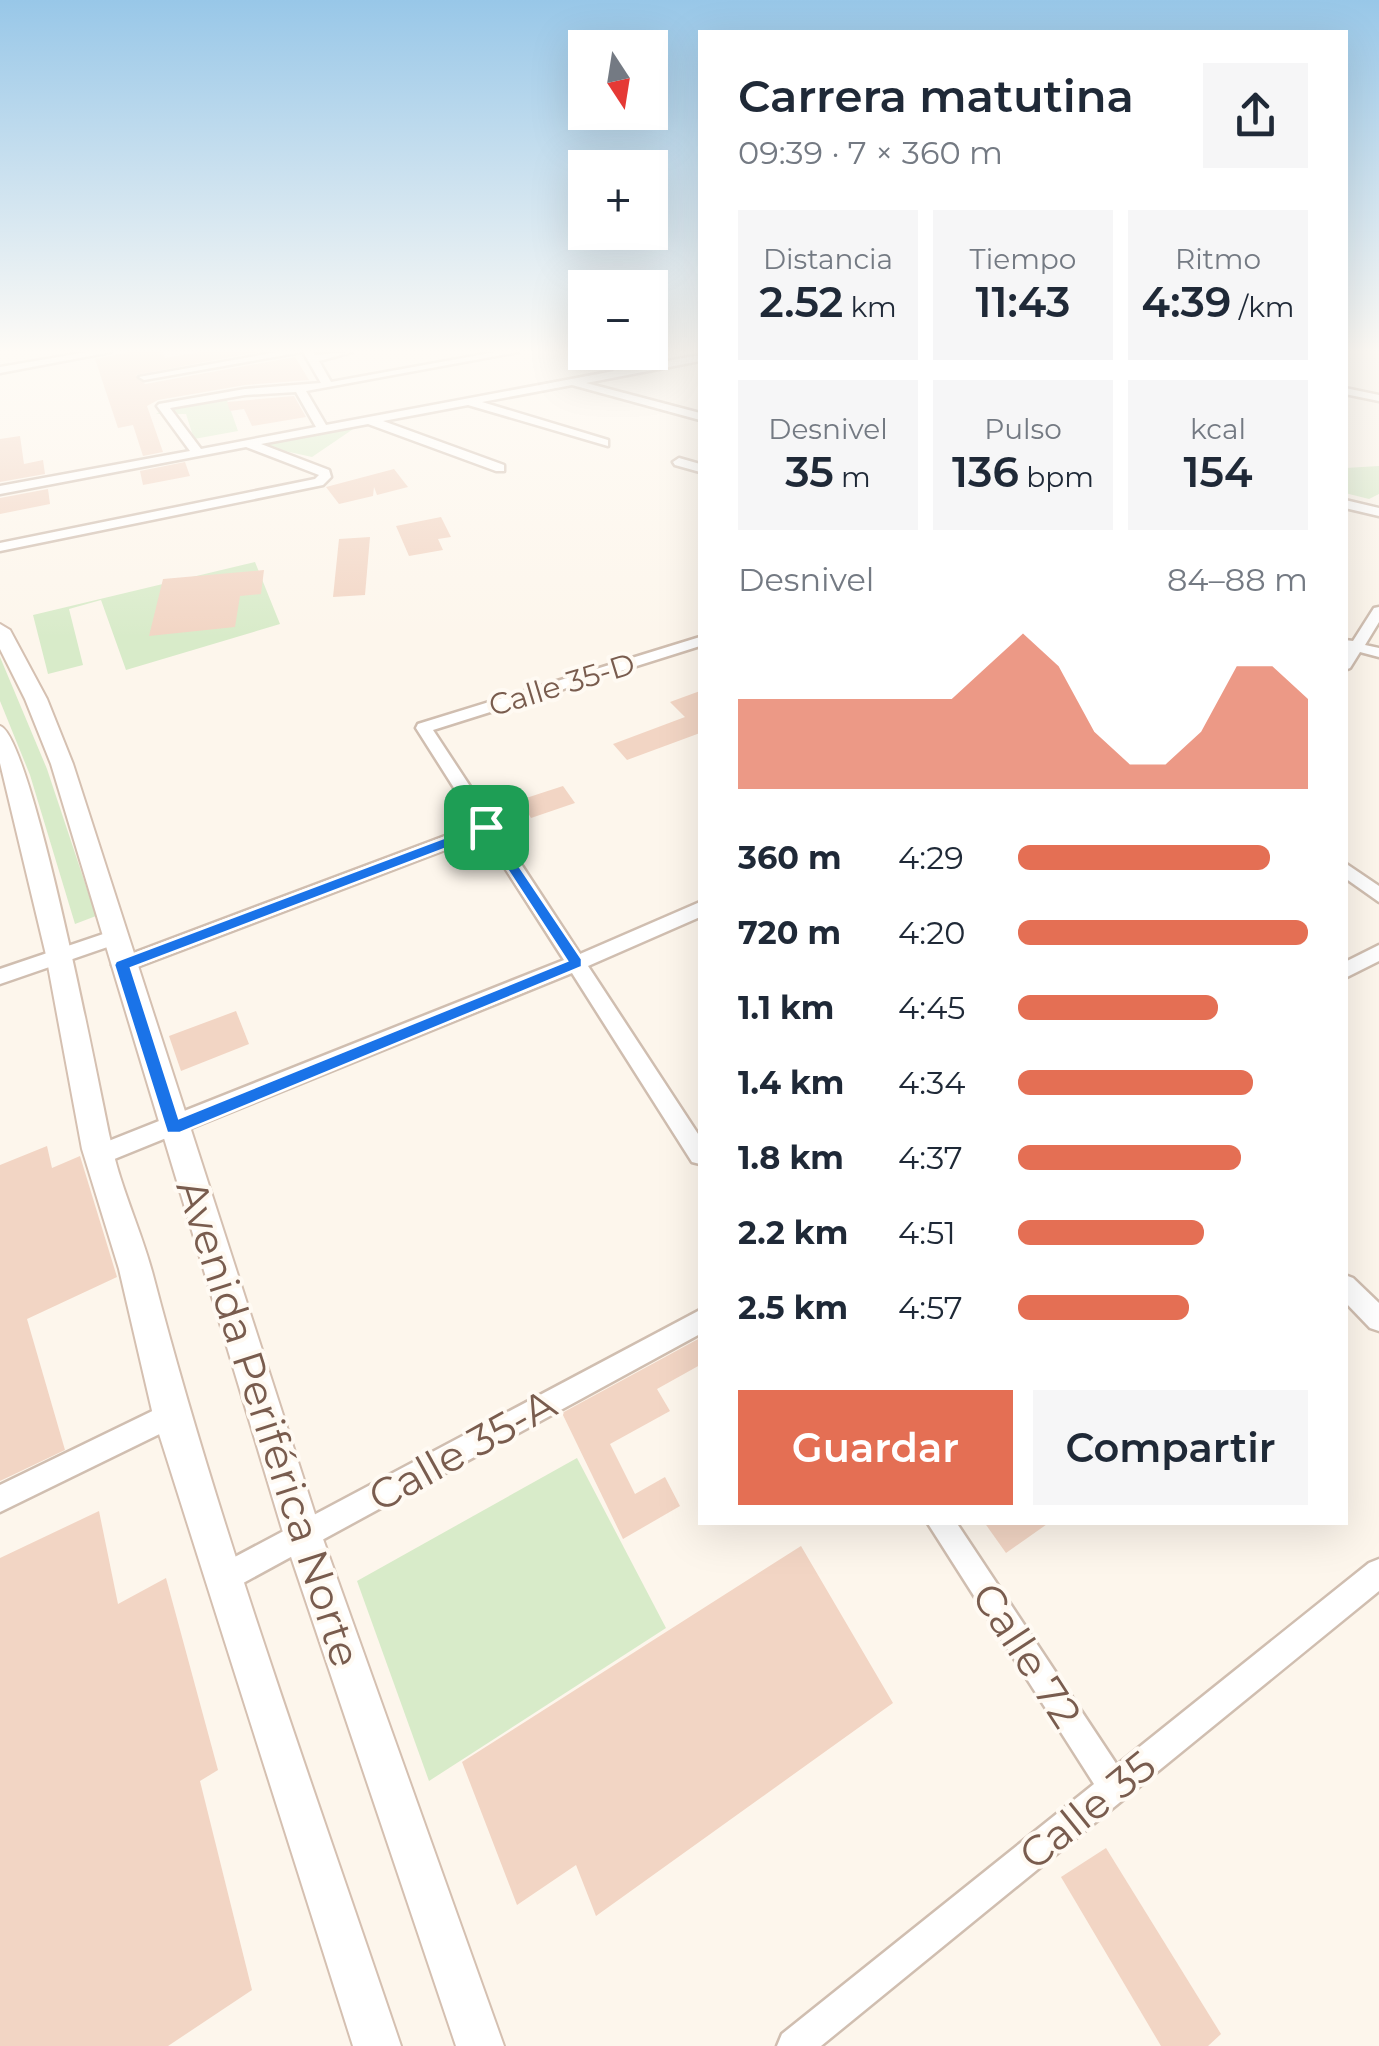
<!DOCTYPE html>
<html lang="es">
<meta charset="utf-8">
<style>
body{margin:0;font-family:Montserrat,sans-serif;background:#f6f6f7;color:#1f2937;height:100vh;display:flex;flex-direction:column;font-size:38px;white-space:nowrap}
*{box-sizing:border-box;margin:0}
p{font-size:32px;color:#747a83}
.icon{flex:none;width:55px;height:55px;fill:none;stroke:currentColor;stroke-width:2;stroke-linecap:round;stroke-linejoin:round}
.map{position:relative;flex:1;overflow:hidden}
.drawer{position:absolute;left:698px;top:30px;width:650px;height:1495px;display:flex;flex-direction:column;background:#fff;border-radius:0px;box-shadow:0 10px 40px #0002}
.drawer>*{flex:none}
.needle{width:65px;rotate:168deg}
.tools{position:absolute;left:568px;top:30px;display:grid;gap:20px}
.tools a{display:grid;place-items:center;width:100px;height:100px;border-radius:0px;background:#fff;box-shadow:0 10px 40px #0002;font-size:50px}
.pin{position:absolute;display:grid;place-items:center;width:85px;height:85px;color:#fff;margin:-42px;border-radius:20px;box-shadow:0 5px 15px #0006}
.round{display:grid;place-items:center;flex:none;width:105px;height:105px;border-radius:0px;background:#f6f6f7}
.head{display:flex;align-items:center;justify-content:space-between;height:170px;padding:0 40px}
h1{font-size:45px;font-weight:600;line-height:75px}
.figures{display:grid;grid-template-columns:repeat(3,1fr);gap:15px;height:170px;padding:10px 40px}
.figures div{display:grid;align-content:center;border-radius:0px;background:#f6f6f7;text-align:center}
.figures b{font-size:42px;font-weight:600}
.figures small{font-size:28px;font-weight:400}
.figures p{font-size:28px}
.chart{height:280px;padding:20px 40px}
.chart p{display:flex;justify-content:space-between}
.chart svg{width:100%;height:180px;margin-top:10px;fill:#e46f54;opacity:.7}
.cta{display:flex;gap:20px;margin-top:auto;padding:20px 40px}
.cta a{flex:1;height:115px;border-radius:0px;background:#e46f54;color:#fff;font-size:40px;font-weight:600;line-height:115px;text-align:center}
.cta a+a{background:#f6f6f7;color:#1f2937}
ul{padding:0 40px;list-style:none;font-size:32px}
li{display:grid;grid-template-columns:160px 120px 1fr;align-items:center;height:75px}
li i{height:25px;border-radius:12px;background:#e46f54}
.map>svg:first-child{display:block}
.green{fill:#d8ebc9}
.building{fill:#f2d5c4}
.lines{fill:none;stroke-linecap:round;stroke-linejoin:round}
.street-casing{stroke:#d0beb0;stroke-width:5}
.secondary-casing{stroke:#d5c0b1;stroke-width:4}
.street{fill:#fff;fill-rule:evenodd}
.secondary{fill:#fff;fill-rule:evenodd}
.route{fill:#1a73e8;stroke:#fff;stroke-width:2.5;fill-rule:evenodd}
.labels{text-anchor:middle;stroke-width:8;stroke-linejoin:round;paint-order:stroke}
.far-street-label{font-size:30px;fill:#795c4e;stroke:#fffaf3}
.near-street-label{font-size:42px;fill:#795c4e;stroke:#fffaf3}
</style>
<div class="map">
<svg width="1379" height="2046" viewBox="0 0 1379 2046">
<rect width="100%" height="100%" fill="#fdf6ec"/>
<!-- green -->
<g class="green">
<polygon points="226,397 238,431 194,439 186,414 156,414 171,406"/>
<polygon points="359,425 312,457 262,446"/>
<polygon points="1379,466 1379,494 1369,499 1345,493 1345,468"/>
<polygon points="255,562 280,624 126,670 101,600 69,609 83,665 48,674 33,615"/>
<polygon points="0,657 47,769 96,916 75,924 30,775 0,701"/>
<polygon points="577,1458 666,1628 429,1781 357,1581"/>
</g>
<!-- building -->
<g class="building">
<polygon points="130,352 163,352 165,358 199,352 257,352 136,375 145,384 295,357 309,380 245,385 158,400 147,406 163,452 143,456 133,425 118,428 95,359"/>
<polygon points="294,396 306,417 252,426 244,409 230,411 227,402"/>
<polygon points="20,436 24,464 43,460 45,474 0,482 0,439"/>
<polygon points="185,462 190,476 143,485 140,471"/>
<polygon points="394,469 408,487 377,495 374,487 373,496 339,504 326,487"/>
<polygon points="48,489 50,504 0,514 0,498"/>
<polygon points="441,517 451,537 438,539 443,550 409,556 396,526"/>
<polygon points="370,537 365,595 333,597 339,539"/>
<polygon points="264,570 261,594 240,596 235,627 149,636 163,579"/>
<polygon points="700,691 700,733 627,760 613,744 685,717 670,702"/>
<polygon points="563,786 575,803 531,818 520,800"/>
<polygon points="236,1011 249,1044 181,1071 169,1036"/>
<polygon points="47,1146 52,1168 80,1156 117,1277 27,1319 65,1450 0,1481 0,1165"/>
<polygon points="700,1338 700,1365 657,1389 670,1411 610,1444 635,1494 665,1477 680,1506 623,1539 562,1413"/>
<polygon points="99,1511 118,1604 166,1578 218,1770 200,1781 252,1990 168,2046 0,2046 0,1558"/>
<polygon points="984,1522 1050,1522 1006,1553"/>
<polygon points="801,1546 893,1703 596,1916 576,1865 517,1905 462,1762"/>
<polygon points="1106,1848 1221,2034 1208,2046 1161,2046 1061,1877"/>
</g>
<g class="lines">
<!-- street casing -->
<g class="street-casing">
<g id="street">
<polygon points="88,352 111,352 0,373 0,367"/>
<polygon points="278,352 302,352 144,380 139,377"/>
<path d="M303 352H313L315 355 352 352 319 361 331 382 496 352H518L306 391 326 425 614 371 597 352H608L624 369 700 355V361L586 383 700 413V420L572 385 482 402 608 440V446L468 405 383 421 504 465V471H496L368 424 261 444 329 470 331 477 323 485 0 551V543L315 479 319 475 246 447 0 494V486L190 451 157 406 159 404 245 389 321 383ZM296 392 316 427 201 449 170 408 245 395Z"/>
<polygon points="1345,388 1379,395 1379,401 1345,394"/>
<polygon points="679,458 700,464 700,472 675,465 673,462"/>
<polygon points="1345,500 1379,508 1379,516 1345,508"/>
<polygon points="1379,607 1379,622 1365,645 1379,648 1379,657 1360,652 1350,668 1345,670 1348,649 1345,640 1353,641 1374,608"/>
<polygon points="700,637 700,646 433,730 580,954 700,902 700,917 588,966 700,1137 700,1164 692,1162 572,973 107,1162 99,1164 91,1162 88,1155 91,1148 564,960 484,835 129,970 115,970 112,965 115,960 477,824 416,728 418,724"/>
<polygon points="1345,863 1379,886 1379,902 1345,878"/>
<polygon points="115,930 124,937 122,942 0,984 0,969"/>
<polygon points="1379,945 1379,961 1345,978 1345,962"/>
<polygon points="1345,1275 1353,1278 1379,1303 1379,1331 1370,1328 1345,1302"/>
<polygon points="700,1310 700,1334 234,1588 224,1592 214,1588 210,1578 214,1568"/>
<polygon points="171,1402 180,1406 184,1415 180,1424 0,1512 0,1485"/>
<polygon points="927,1522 956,1522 1117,1765 1369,1563 1379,1559 1379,1591 821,2046 777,2046 782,2034 1094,1784"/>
</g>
</g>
<!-- secondary casing -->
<g class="secondary-casing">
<g id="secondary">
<polygon points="0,624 10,630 47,699 73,764 323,1539 504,2046 456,2046 285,1539 51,764 25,699 0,649"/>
<path d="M0 726C32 735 99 1087 110 1138 119 1185 141 1229 153 1275 221 1536 315 1790 401 2046H353L153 1415 119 1269 82 1149 46 955 0 763Z"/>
</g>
</g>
<!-- street -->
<use href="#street" class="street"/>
<!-- secondary -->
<use href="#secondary" class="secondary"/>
</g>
<!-- sky -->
<linearGradient id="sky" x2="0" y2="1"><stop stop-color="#98c7e8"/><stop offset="0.55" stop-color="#fefbf6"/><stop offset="1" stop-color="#fefbf6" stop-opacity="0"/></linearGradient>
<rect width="1379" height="638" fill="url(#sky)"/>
<!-- route -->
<path class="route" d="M486 822 491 824 582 959V967L180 1133H167L114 965 116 961ZM484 834 567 961 179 1118 131 968Z"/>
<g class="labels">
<!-- far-street labels -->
<g class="far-street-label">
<text transform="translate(562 685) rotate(-17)" y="10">Calle 35-D</text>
</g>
<!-- near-street labels -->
<g class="near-street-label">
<text transform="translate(269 1423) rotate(72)" y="15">Avenida Periférica Norte</text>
<text transform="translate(462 1450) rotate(-29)" y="15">Calle 35-A</text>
<text transform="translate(1027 1655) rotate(57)" y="15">Calle 72</text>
<text transform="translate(1087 1810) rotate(-39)" y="15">Calle 35</text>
</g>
</g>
</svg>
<div class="tools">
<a><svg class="needle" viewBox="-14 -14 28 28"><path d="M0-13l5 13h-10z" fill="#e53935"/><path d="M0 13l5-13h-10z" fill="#747a83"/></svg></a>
<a>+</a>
<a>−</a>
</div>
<div class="pin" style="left:486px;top:827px;background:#1e9e55"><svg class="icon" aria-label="arrive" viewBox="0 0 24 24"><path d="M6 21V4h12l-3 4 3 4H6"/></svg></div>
<section class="drawer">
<div class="head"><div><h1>Carrera matutina</h1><p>09:39 · 7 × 360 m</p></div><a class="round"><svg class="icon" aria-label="share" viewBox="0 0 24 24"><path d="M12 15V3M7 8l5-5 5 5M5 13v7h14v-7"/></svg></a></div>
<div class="figures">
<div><p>Distancia</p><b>2.52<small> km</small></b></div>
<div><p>Tiempo</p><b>11:43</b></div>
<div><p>Ritmo</p><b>4:39<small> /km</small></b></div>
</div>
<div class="figures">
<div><p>Desnivel</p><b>35<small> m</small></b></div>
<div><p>Pulso</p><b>136<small> bpm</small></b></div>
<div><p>kcal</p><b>154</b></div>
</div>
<div class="chart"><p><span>Desnivel</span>84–88 m</p>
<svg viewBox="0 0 160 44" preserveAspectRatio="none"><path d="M0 44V22L10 22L20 22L30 22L40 22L50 22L60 22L70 14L80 6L90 14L100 30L110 38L120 38L130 30L140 14L150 14L160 22V44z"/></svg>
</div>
<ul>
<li><b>360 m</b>4:29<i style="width:87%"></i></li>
<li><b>720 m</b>4:20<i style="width:100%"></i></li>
<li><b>1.1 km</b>4:45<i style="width:69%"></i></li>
<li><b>1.4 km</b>4:34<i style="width:81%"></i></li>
<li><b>1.8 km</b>4:37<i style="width:77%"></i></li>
<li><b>2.2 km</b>4:51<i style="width:64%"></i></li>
<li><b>2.5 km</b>4:57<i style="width:59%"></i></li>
</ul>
<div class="cta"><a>Guardar</a><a>Compartir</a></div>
</section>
</div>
